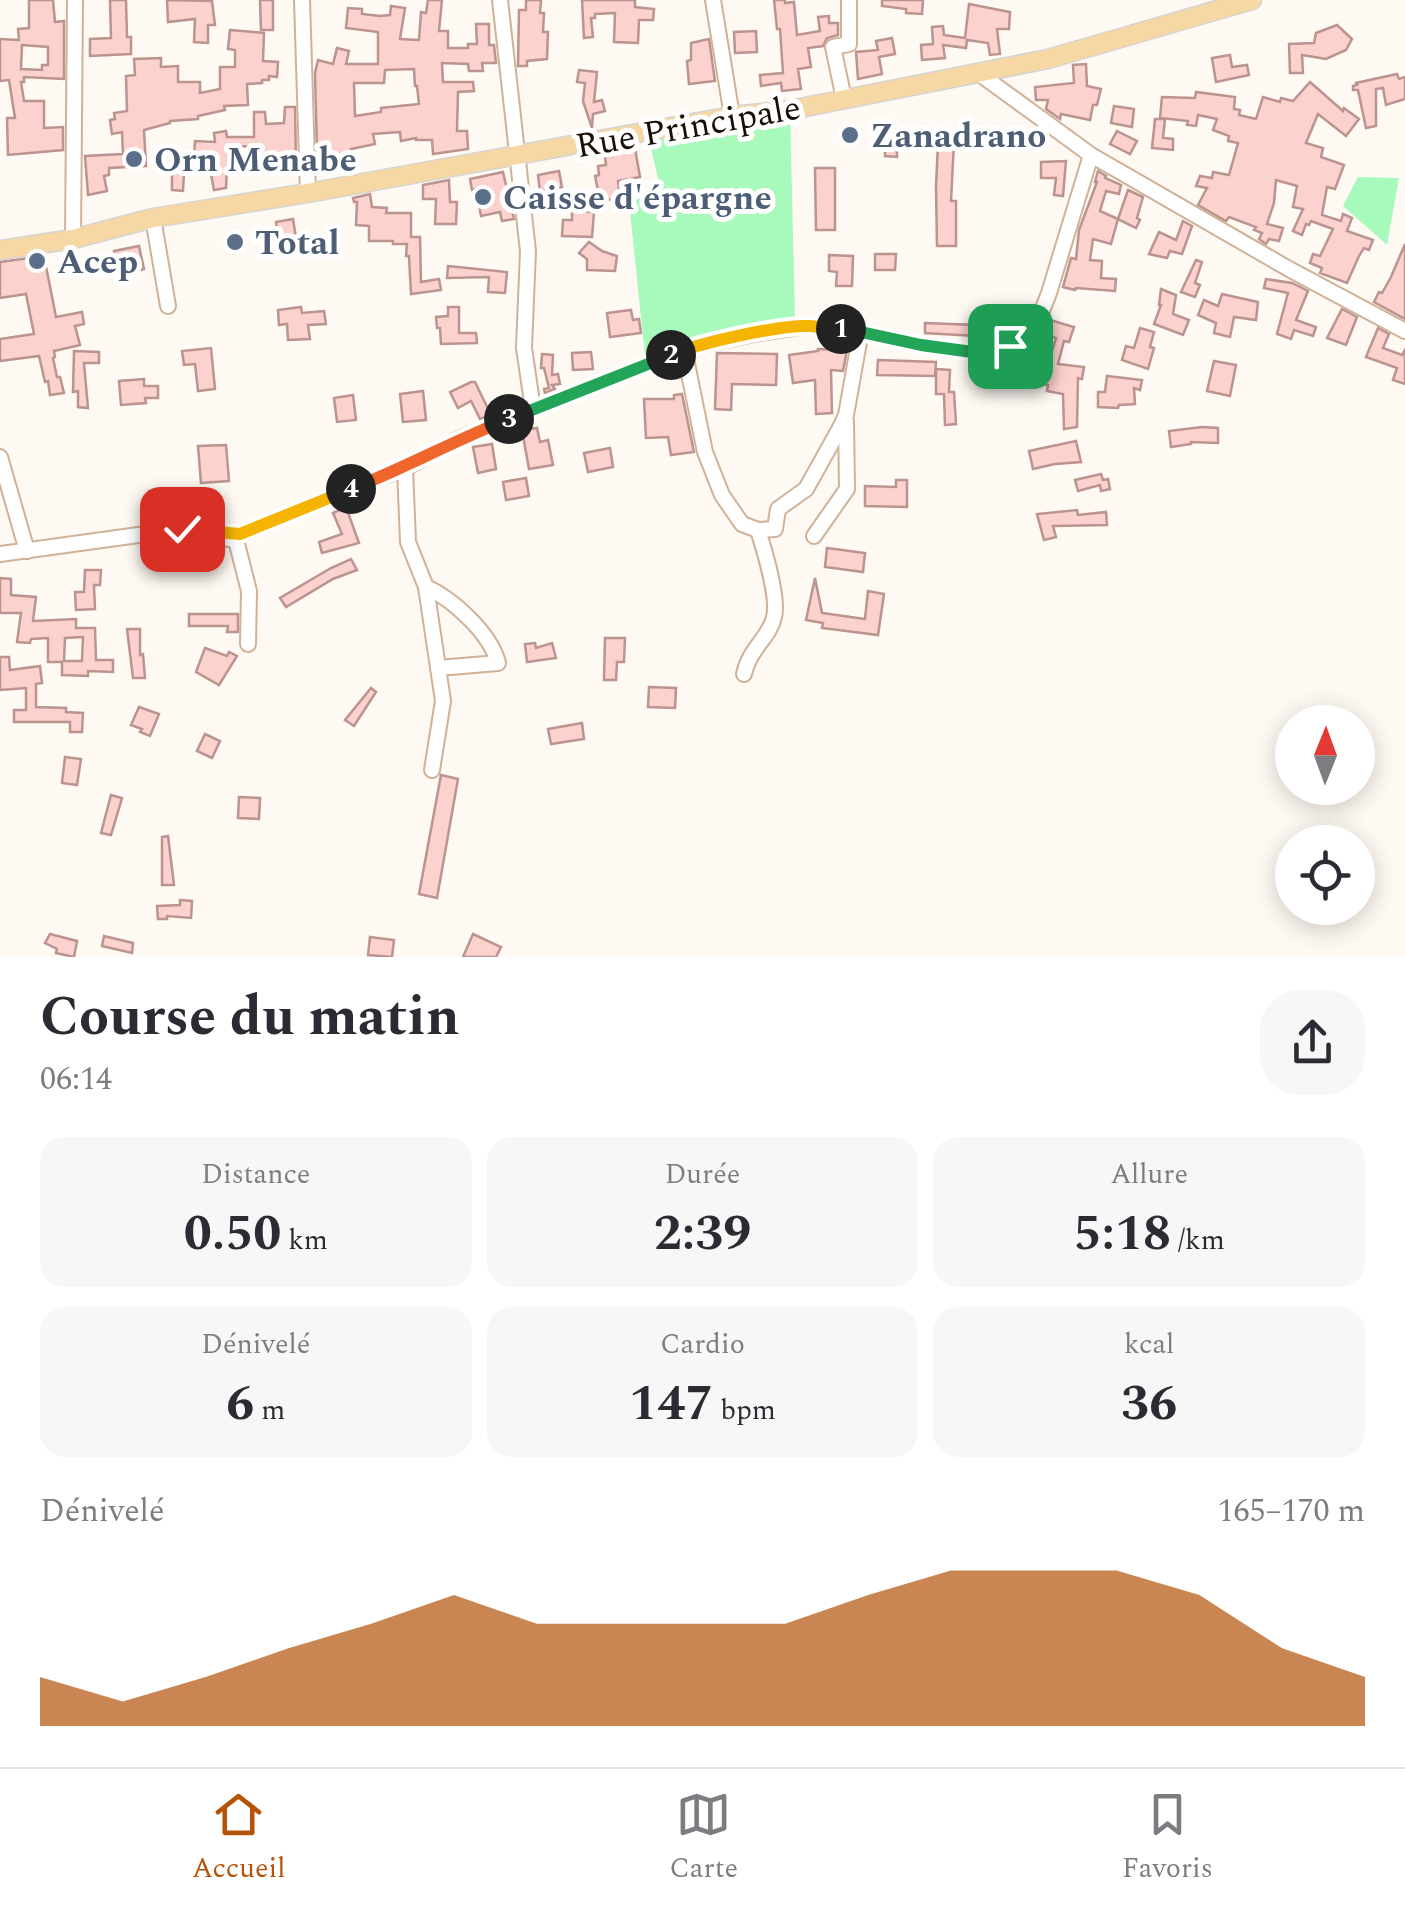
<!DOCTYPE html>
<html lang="fr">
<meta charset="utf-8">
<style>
body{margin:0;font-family:Spectral,serif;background:#f7f7f7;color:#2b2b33;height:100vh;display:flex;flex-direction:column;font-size:38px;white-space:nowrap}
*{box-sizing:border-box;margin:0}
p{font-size:32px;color:#7c7c81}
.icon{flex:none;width:55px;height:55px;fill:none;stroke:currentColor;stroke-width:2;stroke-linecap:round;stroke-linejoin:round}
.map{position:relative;height:957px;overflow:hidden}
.panel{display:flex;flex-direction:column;background:#fff;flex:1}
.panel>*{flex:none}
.needle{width:65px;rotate:1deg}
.buttons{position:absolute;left:1275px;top:705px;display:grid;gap:20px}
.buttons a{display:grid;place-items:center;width:100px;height:100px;border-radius:50%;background:#fff;box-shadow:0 5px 25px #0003;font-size:50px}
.pin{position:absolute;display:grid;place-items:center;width:85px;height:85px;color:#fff;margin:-42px;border-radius:20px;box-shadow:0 5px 15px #0006}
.km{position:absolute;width:50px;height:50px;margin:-25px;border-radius:50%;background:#222;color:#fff;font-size:28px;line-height:50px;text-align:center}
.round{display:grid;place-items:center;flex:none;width:105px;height:105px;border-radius:40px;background:#f7f7f7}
.headline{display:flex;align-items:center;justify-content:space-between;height:170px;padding:0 40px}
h1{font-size:55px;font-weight:700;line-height:75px}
.figures{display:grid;grid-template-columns:repeat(3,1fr);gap:15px;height:170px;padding:10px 40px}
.figures div{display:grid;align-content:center;border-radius:25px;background:#f7f7f7;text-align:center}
.figures b{font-size:50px;font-weight:700}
.figures small{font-size:28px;font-weight:400}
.figures p{font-size:28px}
.chart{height:280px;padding:20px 40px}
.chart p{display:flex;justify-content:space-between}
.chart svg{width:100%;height:180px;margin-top:10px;fill:#b45309;opacity:.7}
.tabs{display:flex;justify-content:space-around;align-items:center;height:140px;border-top:2px solid #e1e1e2;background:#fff;font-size:28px;color:#7c7c81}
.tabs a{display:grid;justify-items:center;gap:5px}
.tabs .current{color:#b45309}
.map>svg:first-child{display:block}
.green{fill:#a8f9bc}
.building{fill:#fcd2cf;stroke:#bb938f;stroke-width:2.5;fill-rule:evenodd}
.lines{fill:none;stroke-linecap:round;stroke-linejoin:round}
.minor-casing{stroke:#cfb297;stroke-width:18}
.major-casing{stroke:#d6d4d2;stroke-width:21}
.minor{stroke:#fff;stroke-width:14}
.major{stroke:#f6d8a4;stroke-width:18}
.split-1-casing{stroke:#fff;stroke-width:20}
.split-2-casing{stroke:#fff;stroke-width:20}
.split-3-casing{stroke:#fff;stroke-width:20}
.split-4-casing{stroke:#fff;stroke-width:20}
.split-5-casing{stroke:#fff;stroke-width:20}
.split-1{stroke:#22a559;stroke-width:12}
.split-2{stroke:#f5b400;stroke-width:12}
.split-3{stroke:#22a559;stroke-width:12}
.split-4{stroke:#f0652b;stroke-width:12}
.split-5{stroke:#f5b400;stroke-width:12}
.service-dot{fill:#5c6f8a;stroke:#fff;stroke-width:4}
.labels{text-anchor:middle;stroke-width:10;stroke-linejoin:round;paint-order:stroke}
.street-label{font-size:35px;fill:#190f06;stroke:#fff}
.service-label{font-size:35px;font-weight:bold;fill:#4e5e75;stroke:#fff;text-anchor:start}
</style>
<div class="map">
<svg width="1405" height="957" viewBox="0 0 1405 957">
<rect width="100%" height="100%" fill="#fff9f3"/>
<!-- green -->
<g class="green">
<polygon points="790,110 795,317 730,330 646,365 629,202 661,191 647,132"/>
<polygon points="1358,177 1399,178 1387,245 1343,206"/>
</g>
<!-- building -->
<g class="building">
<path d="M29 0H53L55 22 64 21V79L24 77V82H21L24 101H44V128L63 127V150L8 155 7 118H15L9 80 0 81V39L19 40 18 29 29 28ZM22 45 48 47V65H42V70L21 69Z"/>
<polygon points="110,0 126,0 127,37 131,37 131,54 90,56 90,39 111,38"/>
<polygon points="167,0 212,1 215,25 208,25 208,43 194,42 195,19 168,22"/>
<polygon points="260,0 273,0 273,30 261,30"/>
<path d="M428 0H442L439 31H448V48H468V44H477L476 24H489V45H494L496 63H482L483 71H469L468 64 442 63 443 82H473L474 91 458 92 457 131H467L468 149 433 154 432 140H416V138L401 141 400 132 373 134 375 144 351 149V161L323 162 322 150 317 151 315 73 318 60 333 64 337 48 349 51 346 64H378V32L346 28 348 8 362 9V14L380 16 390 15 391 6 405 8 400 39 419 40 421 12 426 13ZM414 69 415 86H417L419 104 381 108V112L355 116 354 83H384L385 70Z"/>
<polygon points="526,0 541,0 540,13 544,13 543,32 548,32 547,59 527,61 527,66 518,66 519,10 526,10"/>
<polygon points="582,0 635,0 635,7 654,9 653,20 639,20 638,43 614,42 615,13 595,14 595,18 591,18 593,37 584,38"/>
<polygon points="774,0 785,0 785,3 794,2 797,35 820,31 818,17 829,16 829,23 838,23 838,35 827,38 823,46 808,48 811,67 798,69 801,89 782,91 781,83 761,86 760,75 783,73 780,29 777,29"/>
<polygon points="882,0 923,0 922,14 906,13 906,9 882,6"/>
<polygon points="969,4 1010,12 1009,29 997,29 1000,54 990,55 988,43 967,40 966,48 943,45 945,58 922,60 921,45 933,44 932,27 943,26 944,35 965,38"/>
<polygon points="1337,25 1352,39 1346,50 1326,59 1302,55 1303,73 1290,73 1289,44 1314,43 1316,33"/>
<polygon points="230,30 264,33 263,61 278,62 277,77 269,76 269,80 262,80 262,83 247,84 248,105 224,106 225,110 198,116 198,119 170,121 170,123 144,130 146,166 109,168 109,175 104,176 107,191 88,195 85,156 123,154 122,132 112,134 110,120 115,119 114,113 127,111 126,76 135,75 134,59 161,58 161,67 178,66 178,82 200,82 200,93 220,89 220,67 235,67 235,50 228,49"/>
<polygon points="756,31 757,52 735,53 734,32"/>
<polygon points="892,38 895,54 879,57 882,74 858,79 856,52 878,50 876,41"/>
<polygon points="709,39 715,81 689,84 687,61 691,60 691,43"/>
<polygon points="1230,55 1232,67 1247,65 1249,75 1216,82 1212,58"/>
<polygon points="1086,64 1087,86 1101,89 1097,105 1093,105 1090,120 1061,114 1060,119 1046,109 1048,100 1036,100 1035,87 1074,83 1073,65"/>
<polygon points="579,70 597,72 594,102 602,100 605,111 593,114 592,128 583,101 585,83 577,82"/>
<polygon points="1397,74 1399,79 1405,77 1405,99 1386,105 1383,88 1376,89 1376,126 1366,128 1358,90 1353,90 1353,86 1357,85 1356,83"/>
<polygon points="1310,82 1343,111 1344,108 1359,119 1346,136 1318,114 1306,143 1323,148 1321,157 1344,165 1335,189 1327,187 1322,215 1341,221 1343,214 1352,218 1347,231 1373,240 1369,250 1364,248 1359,256 1347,283 1320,273 1322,268 1310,263 1313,254 1320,256 1333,229 1311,221 1309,225 1306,224 1302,235 1293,231 1303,209 1293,207 1297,186 1276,180 1274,203 1267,224 1283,228 1279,241 1269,239 1266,244 1259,239 1262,233 1254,230 1256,227 1229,217 1226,221 1198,205 1207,188 1196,186 1200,176 1212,178 1213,172 1229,175 1238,143 1228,141 1229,136 1213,130 1217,119 1198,115 1196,126 1187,125 1188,121 1160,118 1162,97 1195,98 1196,92 1235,97 1234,109 1240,110 1239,115 1256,119 1263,97 1280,102 1281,98 1293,101"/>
<polygon points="1114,106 1134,109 1132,127 1111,123"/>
<polygon points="285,107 295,107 296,164 279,164 280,169 259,171 257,146 228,147 226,188 214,190 211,174 184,173 183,191 172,190 172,158 194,159 195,141 215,142 214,133 226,131 227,137 254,137 254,112 265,112 266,124 284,123"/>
<polygon points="1155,119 1165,119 1163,138 1173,139 1173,150 1152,148"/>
<polygon points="885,129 897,129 897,157 885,156"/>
<polygon points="1117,131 1137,141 1130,154 1110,144"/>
<polygon points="938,142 954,142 951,201 956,201 956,246 937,246 936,187"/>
<polygon points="635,148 640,177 618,181 620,198 600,201 595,176 599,175 598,166 606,165 605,157 612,156 612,152"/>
<polygon points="1066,161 1063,196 1054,195 1056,178 1041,178 1041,162"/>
<polygon points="815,168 835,168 835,230 816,230"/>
<polygon points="559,171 562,187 540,191 538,175"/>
<polygon points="1098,171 1106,176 1105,178 1121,185 1119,194 1106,191 1100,211 1118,219 1111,244 1093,239 1090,260 1102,261 1101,278 1116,279 1115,291 1076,288 1075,290 1063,287 1071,258 1076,259 1079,230 1097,182 1095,182"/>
<polygon points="503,172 514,219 502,221 500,212 481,216 476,189 472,190 470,179"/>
<polygon points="449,180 450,202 457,202 456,224 435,224 436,199 423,199 423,185"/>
<polygon points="1128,190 1143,197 1137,218 1140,220 1136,228 1118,219"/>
<polygon points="370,194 372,207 387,208 386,213 411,213 411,237 420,237 421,282 439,279 441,290 411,294 409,256 406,256 407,244 393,244 393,241 369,241 369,226 356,225 357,202 354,202 353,198"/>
<polygon points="572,211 594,212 592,237 562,236 563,220 572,220"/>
<polygon points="293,219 296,238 278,240 276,222"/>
<polygon points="1183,221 1192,226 1182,254 1170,251 1167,258 1149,254 1159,232 1176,240"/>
<polygon points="589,242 602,251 617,256 615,271 587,270 587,259 579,253"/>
<polygon points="1405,244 1405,319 1374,302 1379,292 1382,293 1391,277"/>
<polygon points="139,246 144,269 119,275 114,251"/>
<polygon points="875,254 896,254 895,270 875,270"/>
<polygon points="829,255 853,256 852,286 836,286 837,272 829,271"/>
<polygon points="44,256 56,317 82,312 84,324 75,326 80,345 54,351 55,357 53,358 57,377 60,377 64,393 50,395 48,381 45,382 39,356 0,361 0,339 34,334 26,294 0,298 0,262"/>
<polygon points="1196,260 1202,262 1195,283 1200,285 1195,297 1181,292"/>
<polygon points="448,266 507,272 505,293 488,292 489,277 447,278"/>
<polygon points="1266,279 1292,283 1308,291 1296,320 1316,327 1313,336 1294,330 1291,339 1277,334 1288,293 1264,288"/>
<polygon points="1161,289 1176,295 1173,314 1189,320 1183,335 1154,324 1161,305 1159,305"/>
<polygon points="1222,294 1258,302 1256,320 1234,317 1230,337 1214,333 1216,323 1198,315 1204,300 1218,306"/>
<polygon points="301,307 302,313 324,311 326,324 308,325 310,339 288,340 287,324 279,325 278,310"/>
<polygon points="448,307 459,307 459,333 476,333 477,343 441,344 440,328 437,328 436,317 448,316"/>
<polygon points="1342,309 1357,317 1346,345 1327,338"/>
<polygon points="631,310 633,320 639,319 641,333 610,337 607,313"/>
<polygon points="1050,320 1074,327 1069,342 1064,341 1058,364 1084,367 1082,379 1078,378 1077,427 1064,429 1063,394 1047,391 1048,385 1038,383 1042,365 1047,367 1056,338 1042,334"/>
<polygon points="925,323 976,325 975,336 925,333"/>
<polygon points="1140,328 1154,332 1150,347 1154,348 1148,369 1122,360 1126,346 1134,348"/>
<polygon points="1378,328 1389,334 1383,348 1402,355 1405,350 1405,384 1393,380 1397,368 1366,357"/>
<polygon points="211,348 215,389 198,391 195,364 184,365 182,351"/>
<polygon points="818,349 847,350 843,371 831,370 832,413 816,414 815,380 793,383 789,355 818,351"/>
<polygon points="74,351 99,352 99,363 84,363 88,408 78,407 78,391 73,392"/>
<polygon points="591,352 593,369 573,370 572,353"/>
<polygon points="717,353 777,354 776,385 732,384 731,410 715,409"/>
<polygon points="542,354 553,355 552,375 558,374 560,384 552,385 555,389 545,393 544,389 549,388 544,368 541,368"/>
<polygon points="878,360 936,362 935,376 877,375"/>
<polygon points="1214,361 1236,365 1230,396 1207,391"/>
<polygon points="936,369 950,370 949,392 954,392 956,424 945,425 944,394 936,394"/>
<polygon points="1107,376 1142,380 1140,390 1134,388 1135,404 1119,405 1118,408 1098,407 1098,392 1105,392"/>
<polygon points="144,379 144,386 158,386 158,398 145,398 146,403 121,405 119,381"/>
<polygon points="471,382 475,382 491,415 480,419 471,401 458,408 450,392"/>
<polygon points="423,391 426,420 403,422 400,394"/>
<polygon points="682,394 694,452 671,455 668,437 646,438 644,399 674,399 674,395"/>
<polygon points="353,395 356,420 337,422 334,398"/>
<polygon points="1202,427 1218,428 1218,443 1191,442 1191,444 1171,447 1169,431"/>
<polygon points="537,428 540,442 548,440 553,465 529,469 522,430"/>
<polygon points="1076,441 1081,462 1055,464 1033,469 1029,451"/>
<polygon points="492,444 496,469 478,473 473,447"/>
<polygon points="226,445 229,481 201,483 198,446"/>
<polygon points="610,448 613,467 588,472 584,453"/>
<polygon points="1101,474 1103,480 1108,479 1110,489 1101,491 1100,485 1078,491 1075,480"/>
<polygon points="526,478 529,496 506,500 503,482"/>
<polygon points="896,480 907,480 907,507 865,506 865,486 896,487"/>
<polygon points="346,507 359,543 322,553 319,542 342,534 333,513"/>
<polygon points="1077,510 1078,515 1106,512 1107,525 1053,526 1056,537 1044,540 1037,514"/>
<polygon points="827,548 865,553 863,572 825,567"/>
<polygon points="351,559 357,570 333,579 286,607 280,598 331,568"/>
<polygon points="85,570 101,570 100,585 94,585 95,609 76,610 75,592 84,592"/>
<path d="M0 578 11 579V595L36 597 33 621 76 619V628H95L96 660H113V672L88 671V676L62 675V662H48V638L31 639 30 643 17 642 21 613H0ZM83 637 82 661H64L65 638Z"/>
<polygon points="815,578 822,613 865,619 868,591 884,594 878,635 822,628 823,623 806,620"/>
<polygon points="189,614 238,614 238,632 227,632 228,626 189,626"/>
<polygon points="127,629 140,629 140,655 143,654 145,678 133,678"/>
<polygon points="605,638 625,638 624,662 617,662 616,680 604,680"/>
<polygon points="535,643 536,648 552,643 556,658 527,662 525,644"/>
<polygon points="205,648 227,656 229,652 237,656 219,685 196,672"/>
<polygon points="0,657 9,657 10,670 40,666 42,683 36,684 36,707 66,708 66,712 83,713 82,732 70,732 70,722 14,722 14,710 26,710 26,688 0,690"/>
<polygon points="649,687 676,688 675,708 648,707"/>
<polygon points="371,688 376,692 354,726 345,720"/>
<polygon points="139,707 159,714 150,736 140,732 142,729 131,725"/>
<polygon points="582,723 584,739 551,744 548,729"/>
<polygon points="205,734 220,741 212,758 197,751"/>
<polygon points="65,757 81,759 77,785 62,783"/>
<polygon points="441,775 458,779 437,898 419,894"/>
<polygon points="111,795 122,798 111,835 101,833"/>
<polygon points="239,797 260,798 259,819 238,818"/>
<polygon points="168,836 174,885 162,885 162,837"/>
<polygon points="180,900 192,901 191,918 167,916 167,919 158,919 157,906 180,905"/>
<polygon points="50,934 77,941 74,957 56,953 57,949 45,943"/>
<polygon points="473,934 501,947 496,957 463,957"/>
<polygon points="104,936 133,943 132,953 102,946"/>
<polygon points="370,937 394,940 392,957 368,955"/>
</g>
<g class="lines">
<!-- minor casing -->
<g class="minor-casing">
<g id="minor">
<polyline points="302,0 308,193"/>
<polyline points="500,0 528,251 524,348 533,409"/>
<polyline points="713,0 732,116"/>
<polyline points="977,72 1091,155 1289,269 1405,331"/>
<polyline points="844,99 833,47 849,44 849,0"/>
<polyline points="153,218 168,306"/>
<polyline points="73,239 75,0"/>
<path d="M684 349 705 452 722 495 742 524 758 530C764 549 779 599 774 617 770 637 749 649 744 674"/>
<polyline points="0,457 27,551"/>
<path d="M405 468 408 542 426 587C453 599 491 634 498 663L438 668"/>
<polyline points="758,530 775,529 778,509 806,489 840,428 846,415 861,331"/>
<polyline points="814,536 847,489 846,421"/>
<polyline points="222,538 236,540 249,591 248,644"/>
<polyline points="0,554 182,529 239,534 405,468 461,438 684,349 754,334 805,326 861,331 921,345 987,354 1010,346 1028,334 1038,321 1049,293 1091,155"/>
<polyline points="426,587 443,701 432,770"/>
</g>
</g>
<!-- major casing -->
<g class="major-casing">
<polyline id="major" points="0,250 73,239 153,218 308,193 732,116 790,110 1048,59 1252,0"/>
</g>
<!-- minor -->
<use href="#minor" class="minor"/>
<!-- major -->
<use href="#major" class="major"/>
</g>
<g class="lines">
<!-- split-1 casing -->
<g class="split-1-casing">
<polyline id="split-1" points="841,329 861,332 921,345 987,354 1010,346"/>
</g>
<!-- split-2 casing -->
<g class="split-2-casing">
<path id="split-2" d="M671 355C699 343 779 325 809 326 820 327 830 328 841 329"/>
</g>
<!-- split-3 casing -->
<g class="split-3-casing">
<polyline id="split-3" points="509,419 671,355"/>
</g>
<!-- split-4 casing -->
<g class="split-4-casing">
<path id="split-4" d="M351 489C405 468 455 440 509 419"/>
</g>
<!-- split-5 casing -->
<g class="split-5-casing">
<polyline id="split-5" points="182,529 240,534 351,489"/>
</g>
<!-- split-1 -->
<use href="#split-1" class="split-1"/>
<!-- split-2 -->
<use href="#split-2" class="split-2"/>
<!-- split-3 -->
<use href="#split-3" class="split-3"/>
<!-- split-4 -->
<use href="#split-4" class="split-4"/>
<!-- split-5 -->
<use href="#split-5" class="split-5"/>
</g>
<!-- markers -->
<g class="service-dot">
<circle cx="850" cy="135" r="10"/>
<circle cx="134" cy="159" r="10"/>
<circle cx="483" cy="197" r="10"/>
<circle cx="235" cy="242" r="10"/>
<circle cx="37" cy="261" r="10"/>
</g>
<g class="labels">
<!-- street labels -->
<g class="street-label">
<text transform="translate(688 126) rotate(-10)" y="12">Rue Principale</text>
</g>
<!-- service labels -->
<g class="service-label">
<text x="870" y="147">Zanadrano</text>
<text x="154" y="171">Orn Menabe</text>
<text x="503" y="209">Caisse d'épargne</text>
<text x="255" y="254">Total</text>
<text x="57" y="273">Acep</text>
</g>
</g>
</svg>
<div class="buttons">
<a><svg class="needle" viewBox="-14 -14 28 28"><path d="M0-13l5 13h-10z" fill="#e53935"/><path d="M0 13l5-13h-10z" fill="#7c7c81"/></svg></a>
<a><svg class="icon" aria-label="locate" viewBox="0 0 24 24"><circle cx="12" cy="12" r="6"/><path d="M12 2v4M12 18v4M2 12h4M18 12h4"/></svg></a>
</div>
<div class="pin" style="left:1010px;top:346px;background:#1e9e55"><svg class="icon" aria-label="arrive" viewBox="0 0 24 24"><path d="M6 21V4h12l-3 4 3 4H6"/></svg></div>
<div class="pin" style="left:182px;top:529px;background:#d93025"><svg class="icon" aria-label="check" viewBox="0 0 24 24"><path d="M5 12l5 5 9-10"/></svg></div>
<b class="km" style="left:841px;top:329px">1</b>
<b class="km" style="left:671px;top:355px">2</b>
<b class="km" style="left:509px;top:419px">3</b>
<b class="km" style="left:351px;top:489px">4</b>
</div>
<section class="panel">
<div class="headline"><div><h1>Course du matin</h1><p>06:14</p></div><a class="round"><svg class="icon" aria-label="share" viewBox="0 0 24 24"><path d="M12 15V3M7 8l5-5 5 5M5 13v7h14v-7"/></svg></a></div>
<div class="figures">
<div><p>Distance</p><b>0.50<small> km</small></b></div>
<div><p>Durée</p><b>2:39</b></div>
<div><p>Allure</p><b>5:18<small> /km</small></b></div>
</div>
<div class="figures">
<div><p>Dénivelé</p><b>6<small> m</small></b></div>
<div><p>Cardio</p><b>147<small> bpm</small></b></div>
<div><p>kcal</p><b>36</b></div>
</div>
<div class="chart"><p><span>Dénivelé</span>165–170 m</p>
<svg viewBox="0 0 160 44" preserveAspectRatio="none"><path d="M0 44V32L10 38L20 32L30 25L40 19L50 12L60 19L70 19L80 19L90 19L100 12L110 6L120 6L130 6L140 12L150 25L160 32V44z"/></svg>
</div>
</section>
<nav class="tabs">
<a class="current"><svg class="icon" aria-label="home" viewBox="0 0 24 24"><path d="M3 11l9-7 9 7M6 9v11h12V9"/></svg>Accueil</a>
<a><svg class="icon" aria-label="map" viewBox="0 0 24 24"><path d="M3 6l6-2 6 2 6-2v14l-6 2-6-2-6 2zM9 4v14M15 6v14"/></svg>Carte</a>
<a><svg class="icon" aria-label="saved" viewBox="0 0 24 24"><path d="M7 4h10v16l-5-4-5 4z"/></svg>Favoris</a>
</nav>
